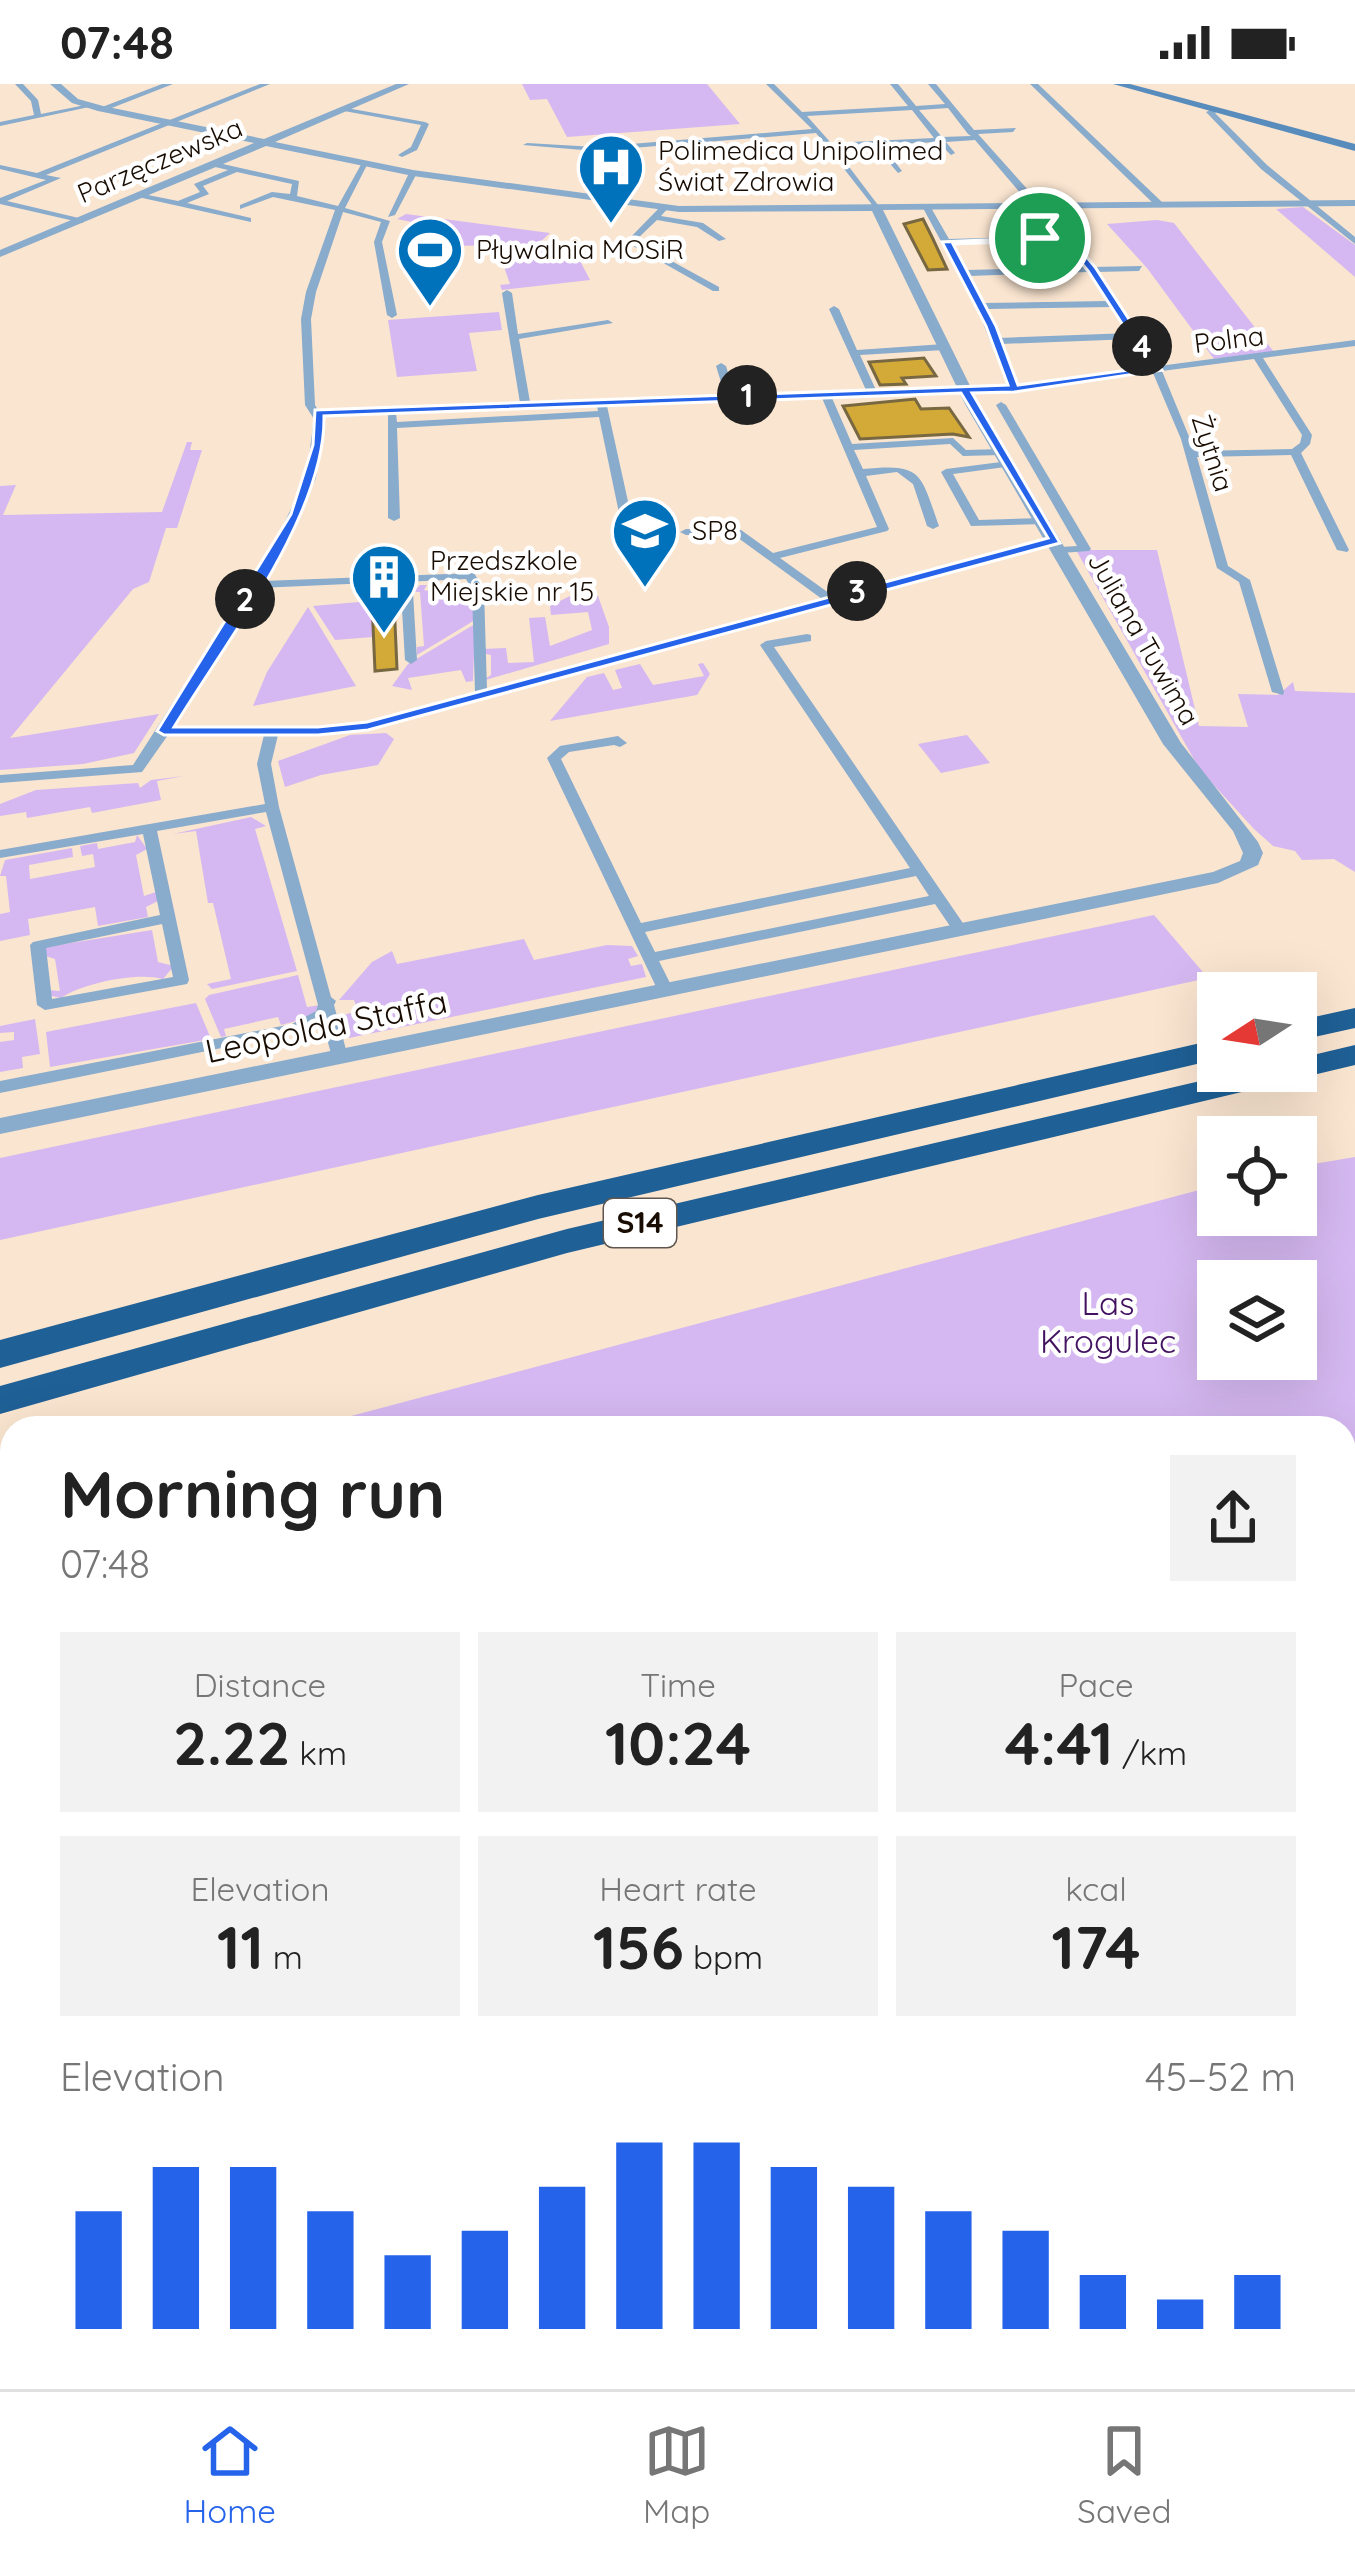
<!DOCTYPE html>
<meta charset="utf-8">
<style>
body{margin:0;font-family:Quicksand,sans-serif;background:#f2f2f2;color:#222;height:100vh;display:flex;flex-direction:column;font-size:45px;white-space:nowrap}
*{box-sizing:border-box;margin:0}
p{font-size:39px;color:#767676}
.icon{flex:none;width:66px;height:66px;fill:none;stroke:currentColor;stroke-width:2;stroke-linecap:round;stroke-linejoin:round}
.map{position:relative;flex:1;overflow:hidden}
.drawer{position:absolute;left:0px;top:1332px;width:1356px;height:975px;display:flex;flex-direction:column;background:#fff;border-radius:36px 36px 0 0;box-shadow:0 12px 48px #0002}
.drawer>*{flex:none}
.needle{width:78px;rotate:258deg}
.fabs{position:absolute;left:1197px;top:888px;display:grid;gap:24px}
.fabs a{display:grid;place-items:center;width:120px;height:120px;border-radius:0px;background:#fff;box-shadow:0 12px 48px #0002;font-size:60px}
.pin{position:absolute;display:grid;place-items:center;width:102px;height:102px;color:#fff;margin:-51px;border:6px solid #fff;border-radius:50%;box-shadow:0 3px 12px #0007}
.km{position:absolute;width:60px;height:60px;margin:-30px;border-radius:50%;background:#222;color:#fff;font-size:33px;line-height:60px;text-align:center}
.round{display:grid;place-items:center;flex:none;width:126px;height:126px;border-radius:0px;background:#f2f2f2}
.headline{display:flex;align-items:center;justify-content:space-between;height:204px;padding:0 60px}
h1{font-size:66px;font-weight:800;line-height:90px}
.stats{display:grid;grid-template-columns:repeat(3,1fr);gap:18px;height:204px;padding:12px 60px}
.stats div{display:grid;align-content:center;border-radius:0px;background:#f2f2f2;text-align:center}
.stats b{font-size:60px;font-weight:800}
.stats small{font-size:33px;font-weight:400}
.stats p{font-size:33px}
.chart{height:336px;padding:24px 60px}
.chart p{display:flex;justify-content:space-between}
.chart svg{width:100%;height:216px;margin-top:12px;stroke:#2563eb;stroke-width:6}
.status{display:flex;justify-content:space-between;align-items:center;height:84px;padding:0 60px;background:#fff;direction:ltr}
.status svg{height:33px;fill:currentColor}
.tab-bar{display:flex;justify-content:space-around;align-items:center;height:168px;border-top:3px solid #e0e0e0;background:#fff;font-size:33px;color:#767676}
.tab-bar a{display:grid;justify-items:center;gap:6px}
.tab-bar .active{color:#2563eb}
.map>svg:first-child{display:block}
.green{fill:#d5b8f1;fill-rule:evenodd}
.building{fill:#d3a937;stroke:#786841;stroke-width:3}
.lines{fill:none;stroke-linecap:round;stroke-linejoin:round}
.minor{fill:#89abcc;fill-rule:evenodd}
.tertiary{fill:#89abcc;fill-rule:evenodd}
.secondary{fill:#588cbc;fill-rule:evenodd}
.motorway{fill:#1f6096;fill-rule:evenodd}
.route{fill:#2563eb;stroke:#fff;stroke-width:3;fill-rule:evenodd}
.labels{text-anchor:middle;stroke-width:9;stroke-linejoin:round;paint-order:stroke}
.far-poi-label{font-size:27px;fill:#190d03;stroke:#fff;text-anchor:start}
.far-street-label{font-size:27px;fill:#190d03;stroke:#fff}
.shield{fill:#fff;stroke:#5e564f;stroke-width:3}
.shield-label{font-size:30px;font-weight:bold;fill:#190d03}
.street-label{font-size:33px;fill:#190d03;stroke:#fff}
.park-label{font-size:33px;fill:#421261;stroke:#fff}
</style>
<div class="status"><b>07:48</b><svg viewBox="0 0 49 12"><path d="M0 12V9h3v3zM5 12V6h3v6zM10 12V3h3v9zM15 12V0h3v12zM26 1h20v11H26zM47 4h2v5h-2z"/></svg></div>
<div class="map">
<svg width="1355" height="2305" viewBox="0 0 1355 2305">
<rect width="100%" height="100%" fill="#fae5d0"/>
<!-- green -->
<g class="green">
<polygon points="522,0 707,0 740,40 567,53 547,15 530,16"/>
<polygon points="1303,123 1355,161 1355,193 1276,125"/>
<polygon points="406,130 550,149 537,161 431,162 431,168 421,169 412,138 397,135"/>
<polygon points="1157,136 1174,139 1274,268 1214,275 1147,184 1107,140"/>
<polygon points="552,163 575,167 590,196 502,206 500,201 510,200 502,177 524,175 519,165"/>
<polygon points="499,228 502,246 469,249 477,287 397,293 388,236"/>
<polygon points="187,358 192,358 190,366 202,366 177,444 166,444 149,498 133,505 10,654 159,630 134,669 83,680 0,686 0,402 16,401 3,431 162,428"/>
<polygon points="1076,466 1157,466 1199,642 1248,643 1238,610 1278,611 1293,598 1295,607 1355,609 1355,788 1334,775 1302,776 1295,767 1273,762 1254,745 1200,686"/>
<polygon points="420,501 427,501 424,506 458,513 468,510 475,514 475,536 417,571 417,563 424,562 420,508 413,508"/>
<polygon points="570,512 598,512 609,543 609,560 482,597 491,591 491,571 482,569 483,565 506,564 508,579 534,578 529,534 545,533 550,562 592,546 588,528 551,531 550,522"/>
<polygon points="393,515 372,519 373,553 335,556 313,522"/>
<polygon points="308,523 356,602 253,622 267,588"/>
<polygon points="475,540 473,597 466,598 461,586 408,594 412,606 392,602 408,580"/>
<polygon points="703,579 710,590 697,611 550,637 587,593 604,589 613,606 622,604 615,586 640,580 653,601 704,592 698,580"/>
<polygon points="386,649 394,655 378,681 321,691 285,703 278,677 350,651"/>
<polygon points="967,651 990,679 941,689 918,660"/>
<polygon points="184,692 157,697 161,716 92,729 90,723 27,734 26,728 0,732 0,720 36,706 138,699 140,704 151,696"/>
<polygon points="251,733 266,742 255,745 297,887 212,905 207,900 231,895 213,819 208,819 196,747 173,750"/>
<polygon points="137,751 147,765 136,771 144,812 156,808 158,817 146,823 148,833 98,842 95,823 28,835 30,851 0,857 0,830 10,828 6,792 0,792 5,776 72,764 73,773 29,781 30,795 95,783 93,770 82,772 80,762 97,759 98,765 135,758"/>
<polygon points="1154,831 1208,894 0,1156 0,1074"/>
<path d="M152 846 158 878 174 882 163 895C136 888 84 899 61 914L48 911 47 906 60 907 55 875 42 871 46 863Z"/>
<polygon points="524,855 534,876 607,861 632,862 638,872 628,875 631,882 642,880 646,893 349,954 343,931 358,927 354,916 339,916 372,878 392,867 397,880"/>
<polygon points="298,891 307,923 320,921 311,933 281,941 278,933 224,945 226,952 221,953 205,915 209,911"/>
<polygon points="196,919 211,955 50,983 46,948"/>
<polygon points="35,935 40,970 22,973 23,984 0,988 0,958 14,956 14,948 0,949 0,942"/>
<path d="M1355 1073V2305H0V1433L12 1429V2295H1344V1344H306L1218 1101V1131H1296V1083ZM1296 1197V1275H1218V1197Z"/>
</g>
<!-- building -->
<g class="building">
<polygon points="923,135 932,153 947,185 928,186 904,140"/>
<polygon points="924,274 936,292 902,294 906,300 880,301 869,278"/>
<polygon points="915,315 921,325 949,324 969,353 953,350 860,355 843,322"/>
<polygon points="394,517 397,585 375,587 372,519"/>
</g>
<g class="lines">
<!-- minor -->
<g class="minor">
<polygon points="15,0 23,0 38,16 41,30 90,20 94,22 0,42 0,38 34,31 31,17"/>
<polygon points="162,0 173,0 104,27 97,25"/>
<polygon points="260,0 270,0 46,91 61,94 7,117 83,135 83,139 0,120 0,114 46,96 0,85 0,81 37,89"/>
<path d="M766 0H774L802 28 908 22 890 0H898L916 22 945 20 928 0H936L974 46 1016 44 1013 48 978 50 1069 152 1092 183 1142 182 1139 187 1096 188 1159 282 1355 256V262L1263 274 1312 351 1310 360 1301 369 1349 466 1347 468 1337 466 1291 371 1197 373 1228 482 1250 496 1284 608 1283 611 1272 608 1239 498 1217 484 1181 355 1153 289 1014 307 832 314 852 360 953 354 966 366 1001 365 1006 368 1001 371 963 372 950 360 854 366 863 385C923 379 920 389 939 442L933 445 927 442 913 400 897 388 866 392 889 445 887 447 780 474 833 512 1055 453 1061 456 373 645 318 651H278L271 680 279 723 331 913 336 917 334 921 348 973 346 977H334L332 973 322 937 296 949 0 1009V997L292 940 316 927 318 921 266 728 157 747 189 896 187 900 45 926 37 921 30 861 33 858 160 831 143 750 0 774V766L265 720 257 680 264 651H168L142 688 0 699V691L133 681 272 464 306 394 314 335 305 321 301 235 306 208 335 126 273 113 240 125V121L272 108 290 110 292 100 237 88 203 102 209 110 187 119 251 134V138L138 113V109L178 117 200 108 194 100 228 86 211 82 214 78 299 97 297 112 338 122 363 77H369L345 124 390 137 382 158 397 231 392 234 387 231 374 158 381 138 343 128 316 208 311 235 315 321 318 326 520 319 502 209 507 206 512 209 518 250 608 236 613 239 519 255 530 318 725 311 716 282 721 279 726 282 735 311 866 306 829 225 834 222 839 225 857 266 944 260 949 263 944 266 860 271 876 306 1008 301 976 222 923 124 930 122 949 155 1057 152 975 56 946 58 955 69 951 71 938 58 882 61 902 87 898 89 874 61 834 63 881 125 877 127 816 49 595 67 523 61 527 59 595 63 812 45ZM948 24 968 50 971 52 942 53 919 26ZM912 26 934 54 831 59 807 32ZM1061 157 1083 183 966 186 951 160ZM1087 188 1108 217 984 219 969 192ZM1112 223 1130 249 999 254 987 225ZM1133 255 1150 283 1018 301 1001 260ZM1254 275 1302 351 1300 359 1292 365 1195 367 1162 287ZM822 314 877 443 773 469 741 446 686 445 680 448 686 451H734L822 515 487 606 484 506 474 489 263 497 284 464 316 394 324 335 322 332 388 330V434L394 437 400 434 397 344 599 333 628 472 634 475 640 472 607 322ZM597 322 598 327 397 338 396 329ZM466 495 472 506 475 609 367 638 318 643H173L259 504 392 498 401 509 405 576 411 580 417 576 413 508 404 498ZM162 840 173 893 52 915 46 864Z"/>
<polygon points="1030,0 1038,0 1163,119 1163,123 1157,123"/>
<polygon points="341,23 425,38 429,40 417,66 402,73 398,71 411,63 421,41 344,27"/>
<polygon points="1215,24 1219,26 1215,29 1267,81 1355,153 1355,160 1261,85 1206,28"/>
<polygon points="410,87 417,89 395,131 388,133"/>
<polygon points="662,121 669,123 661,132 703,139 726,155 719,157 697,143 657,136 635,157 719,203 719,207 713,207 626,158"/>
<polygon points="1001,318 1006,321 1091,465 1089,467 1061,469 1055,466 1061,463 1077,462 996,321"/>
<polygon points="1009,377 1014,380 1013,382 953,390 979,436 1044,434 1050,437 1044,440 971,442 941,388 946,385"/>
<path d="M807 550 811 551V557L774 563 967 845 959 850 954 848 935 820 659 877 674 907 672 911H660L547 674 560 662 618 652 627 659 620 663 614 661 569 668 561 675 641 839 910 784 760 561 766 557ZM916 792 929 812 655 868 645 848Z"/>
</g>
<!-- tertiary -->
<polygon class="tertiary" points="50,0 61,0 78,15 103,22 264,55 396,0 409,0 275,58 413,86 679,122 1355,116 1355,122 883,126 979,320 1181,659 1258,758 1263,769 1258,781 1218,799 0,1050 0,1034 1213,788 1240,777 1243,769 1233,747 1163,660 965,320 872,127 679,128 413,92 266,62 0,173 0,166 254,59 98,27 72,19"/>
<!-- secondary -->
<polygon class="secondary" points="1113,0 1130,0 1355,60 1355,67"/>
<!-- motorway -->
<g class="motorway">
<polygon points="1355,924 1355,944 1296,957 1296,937"/>
<polygon points="1218,955 1218,975 538,1135 0,1284 0,1256 538,1111"/>
<polygon points="1355,961 1355,981 567,1169 0,1330 0,1302 567,1145 1243,987 1296,987 1296,975"/>
</g>
</g>
<!-- route -->
<path class="route" d="M1069 152 1095 183 1162 286 1014 308 972 309 1060 459 368 646 318 651H164L157 647 291 430 313 361 315 326 1008 301 986 242 942 158ZM1063 156 1088 187 1150 283 1018 301 996 242 953 160ZM961 309 1048 454 367 638 318 643H174C225 559 326 430 324 332Z"/>
<!-- icons -->
<defs>
<g id="hospital-pin" transform="scale(3.45)"><path d="M0 17L-7.5 6A9.5 9.5 0 1 1 7.5 6Z" fill="#0072bc" stroke="#fff"/><path d="M-5-5h3v3.5h4V-5h3V5h-3V1.5h-4V5h-3Z" fill="#fff"/></g>
<g id="stadium-pin" transform="scale(3.45)"><path d="M0 17L-7.5 6A9.5 9.5 0 1 1 7.5 6Z" fill="#0072bc" stroke="#fff"/><path d="M0-5a6.5 5 0 1 0 0 10a6.5 5 0 1 0 0-10ZM-3.5-1.8h7v3.6h-7Z" fill="#fff"/></g>
<g id="school-pin" transform="scale(3.45)"><path d="M0 17L-7.5 6A9.5 9.5 0 1 1 7.5 6Z" fill="#0072bc" stroke="#fff"/><path d="M0-5L7-2L0 1L-7-2ZM-4 1L0 2.5L4 1V4Q0 6-4 4Z" fill="#fff"/></g>
<g id="building-pin" transform="scale(3.45)"><path d="M0 17L-7.5 6A9.5 9.5 0 1 1 7.5 6Z" fill="#0072bc" stroke="#fff"/><path d="M-4-6H4V6H1V3H-1V6H-4ZM-2.5-4.3h1.7v1.8h-1.7ZM.8-4.3h1.7v1.8H.8ZM-2.5-1h1.7V.8h-1.7ZM.8-1h1.7V.8H.8Z" fill="#fff"/></g>
</defs>
<g fill-rule="evenodd">
<use href="#hospital-pin" x="611" y="83"/>
<use href="#stadium-pin" x="430" y="166"/>
<use href="#school-pin" x="645" y="447"/>
<use href="#building-pin" x="384" y="493"/>
</g>
<g class="labels">
<!-- far-poi labels -->
<g class="far-poi-label">
<text x="658" y="76">Polimedica Unipolimed<tspan x="658" dy="31">Świat Zdrowia</tspan></text>
<text x="476" y="175">Pływalnia MOSiR</text>
<text x="692" y="456">SP8</text>
<text x="430" y="486">Przedszkole<tspan x="430" dy="31">Miejskie nr 15</tspan></text>
</g>
<!-- far-street labels -->
<g class="far-street-label">
<text transform="translate(160 77) rotate(-23)" y="9">Parzęczewska</text>
<text transform="translate(1229 256) rotate(-7)" y="9">Polna</text>
<text transform="translate(1212 369) rotate(72)" y="9">Żytnia</text>
<text transform="translate(1143 555) rotate(60)" y="9">Juliana Tuwima</text>
</g>
<!-- shield labels -->
<rect class="shield" x="604" y="1115" width="72" height="48" rx="9"/>
<g class="shield-label">
<text x="640" y="1149">S14</text>
</g>
<!-- street labels -->
<g class="street-label">
<text transform="translate(326 942) rotate(-12)" y="12">Leopolda Staffa</text>
</g>
<!-- park labels -->
<g class="park-label">
<text x="1108" y="1231">Las<tspan x="1108" dy="38">Krogulec</tspan></text>
</g>
</g>
</svg>
<div class="fabs">
<a><svg class="needle" viewBox="-14 -14 28 28"><path d="M0-13l5 13h-10z" fill="#e53935"/><path d="M0 13l5-13h-10z" fill="#767676"/></svg></a>
<a><svg class="icon" aria-label="locate" viewBox="0 0 24 24"><circle cx="12" cy="12" r="6"/><path d="M12 2v4M12 18v4M2 12h4M18 12h4"/></svg></a>
<a><svg class="icon" aria-label="layers" viewBox="0 0 24 24"><path d="M12 4l9 5-9 5-9-5zM3 14l9 5 9-5"/></svg></a>
</div>
<div class="pin" style="left:1040px;top:154px;background:#1e9e55"><svg class="icon" aria-label="arrive" viewBox="0 0 24 24"><path d="M6 21V4h12l-3 4 3 4H6"/></svg></div>
<b class="km" style="left:747px;top:311px">1</b>
<b class="km" style="left:245px;top:515px">2</b>
<b class="km" style="left:857px;top:507px">3</b>
<b class="km" style="left:1142px;top:262px">4</b>
<section class="drawer">
<div class="headline"><div><h1>Morning run</h1><p>07:48</p></div><a class="round"><svg class="icon" aria-label="share" viewBox="0 0 24 24"><path d="M12 15V3M7 8l5-5 5 5M5 13v7h14v-7"/></svg></a></div>
<div class="stats">
<div><p>Distance</p><b>2.22<small> km</small></b></div>
<div><p>Time</p><b>10:24</b></div>
<div><p>Pace</p><b>4:41<small> /km</small></b></div>
</div>
<div class="stats">
<div><p>Elevation</p><b>11<small> m</small></b></div>
<div><p>Heart rate</p><b>156<small> bpm</small></b></div>
<div><p>kcal</p><b>174</b></div>
</div>
<div class="chart"><p><span>Elevation</span>45–52 m</p>
<svg viewBox="0 0 160 44" preserveAspectRatio="none"><path d="M5 44V20M15 44V11M25 44V11M35 44V20M45 44V29M55 44V24M65 44V15M75 44V6M85 44V6M95 44V11M105 44V15M115 44V20M125 44V24M135 44V33M145 44V38M155 44V33"/></svg>
</div>
</section>
</div>
<nav class="tab-bar">
<a class="active"><svg class="icon" aria-label="home" viewBox="0 0 24 24"><path d="M3 11l9-7 9 7M6 9v11h12V9"/></svg>Home</a>
<a><svg class="icon" aria-label="map" viewBox="0 0 24 24"><path d="M3 6l6-2 6 2 6-2v14l-6 2-6-2-6 2zM9 4v14M15 6v14"/></svg>Map</a>
<a><svg class="icon" aria-label="saved" viewBox="0 0 24 24"><path d="M7 4h10v16l-5-4-5 4z"/></svg>Saved</a>
</nav>
